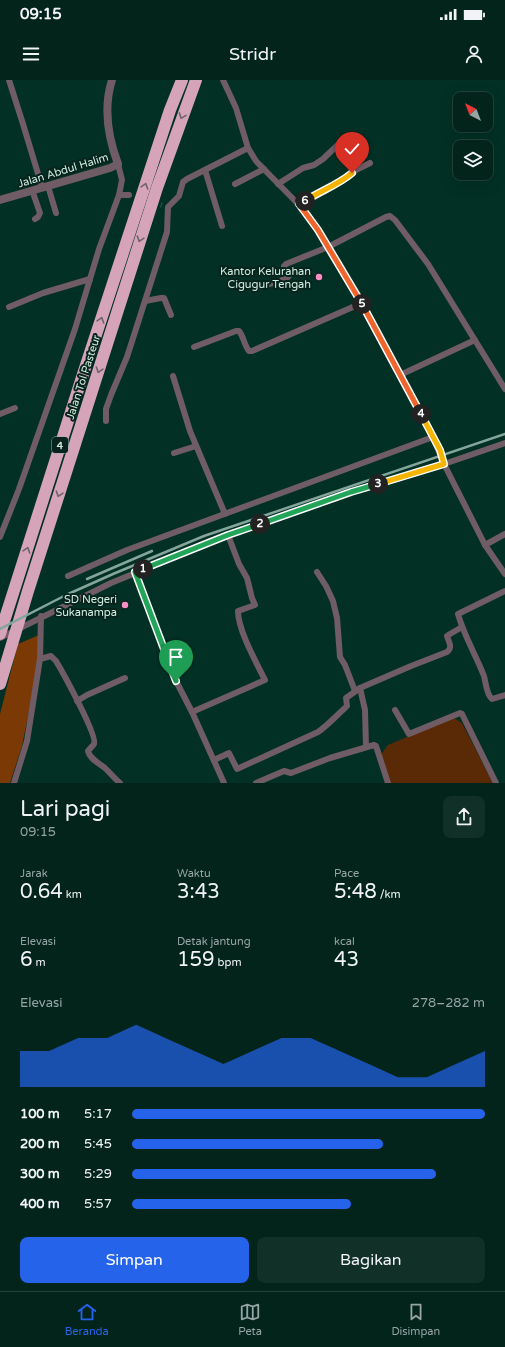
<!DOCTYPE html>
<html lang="id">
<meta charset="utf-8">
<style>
body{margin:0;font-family:"Varela Round",sans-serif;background:#103028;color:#f1f3f6;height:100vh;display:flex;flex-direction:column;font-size:15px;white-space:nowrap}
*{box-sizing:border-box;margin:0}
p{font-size:13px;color:#96a4a3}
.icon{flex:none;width:22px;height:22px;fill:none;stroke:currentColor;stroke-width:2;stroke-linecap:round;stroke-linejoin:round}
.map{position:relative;height:703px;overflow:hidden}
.details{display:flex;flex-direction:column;background:#02241b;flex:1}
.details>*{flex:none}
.needle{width:26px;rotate:318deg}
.buttons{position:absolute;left:453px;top:12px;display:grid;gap:8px}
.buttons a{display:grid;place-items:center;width:40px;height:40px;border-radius:8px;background:#02241b;box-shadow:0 4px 16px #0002,0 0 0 1px #23413a;font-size:20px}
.pin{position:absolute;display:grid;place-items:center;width:34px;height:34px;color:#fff;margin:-41px -17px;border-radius:50% 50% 50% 0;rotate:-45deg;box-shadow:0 0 4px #0007}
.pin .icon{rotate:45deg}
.km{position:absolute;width:20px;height:20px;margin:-10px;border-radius:50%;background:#222;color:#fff;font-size:11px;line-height:20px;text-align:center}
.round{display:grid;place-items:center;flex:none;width:42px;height:42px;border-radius:8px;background:#103028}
.overview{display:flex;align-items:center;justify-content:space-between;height:68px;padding:0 20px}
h1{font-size:22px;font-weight:600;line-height:30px}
.figures{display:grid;grid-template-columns:repeat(3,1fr);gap:6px;height:68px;padding:4px 20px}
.figures div{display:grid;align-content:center}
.figures b{font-size:20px;font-weight:600}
.figures small{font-size:11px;font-weight:400}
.figures p{font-size:11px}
.chart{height:112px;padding:8px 20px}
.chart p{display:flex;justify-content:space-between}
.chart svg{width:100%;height:72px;margin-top:4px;fill:#2563eb;opacity:.7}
.cta{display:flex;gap:8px;margin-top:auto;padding:8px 20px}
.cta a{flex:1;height:46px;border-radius:8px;background:#2563eb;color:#fff;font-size:16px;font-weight:600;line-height:46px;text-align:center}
.cta a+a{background:#103028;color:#f1f3f6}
ul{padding:0 20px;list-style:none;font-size:13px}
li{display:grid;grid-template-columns:64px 48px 1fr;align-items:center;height:30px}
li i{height:10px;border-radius:5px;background:#2563eb}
.status{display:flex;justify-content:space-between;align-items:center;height:28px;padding:0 20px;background:#02241b;direction:ltr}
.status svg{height:11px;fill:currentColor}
header{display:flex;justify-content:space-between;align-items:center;height:52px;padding:0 20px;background:#02241b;font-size:18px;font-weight:600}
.tabs{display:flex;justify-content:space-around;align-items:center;height:56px;border-top:1px solid #23413a;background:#02241b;font-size:11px;color:#96a4a3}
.tabs a{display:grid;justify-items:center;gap:2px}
.tabs .current{color:#2563eb}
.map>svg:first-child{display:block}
.green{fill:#5a2905}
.forest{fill:#7a3905}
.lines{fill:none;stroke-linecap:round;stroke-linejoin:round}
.minor-tunnel{stroke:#224c40;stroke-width:6;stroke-dasharray:6 3;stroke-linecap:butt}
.minor{stroke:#705c65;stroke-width:6}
.tertiary{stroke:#705c65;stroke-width:8}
.motorway{stroke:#d5a4b9;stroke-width:12}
.rail{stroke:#83a59a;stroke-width:2.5}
.oneway{stroke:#6e646a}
.split-1-casing{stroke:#fff;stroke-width:8}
.split-2-casing{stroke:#fff;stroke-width:8}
.split-3-casing{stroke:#fff;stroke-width:8}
.split-4-casing{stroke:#fff;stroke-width:8}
.split-5-casing{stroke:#fff;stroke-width:8}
.split-6-casing{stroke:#fff;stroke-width:8}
.split-7-casing{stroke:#fff;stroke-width:8}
.split-1{stroke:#22a559;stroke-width:5}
.split-2{stroke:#22a559;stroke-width:5}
.split-3{stroke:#22a559;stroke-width:5}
.split-4{stroke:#f5b400;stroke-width:5}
.split-5{stroke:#f0652b;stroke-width:5}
.split-6{stroke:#f0652b;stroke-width:5}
.split-7{stroke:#f5b400;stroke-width:5}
.poi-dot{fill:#fc8fc3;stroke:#07241c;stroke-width:1.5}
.labels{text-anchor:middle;stroke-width:4;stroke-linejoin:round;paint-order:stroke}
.shield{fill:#07241c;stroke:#94b1a7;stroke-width:1}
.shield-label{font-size:10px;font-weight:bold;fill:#d1ede2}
.street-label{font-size:11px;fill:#d1ede2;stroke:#07241c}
.poi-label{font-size:11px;fill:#d1ede2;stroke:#07241c;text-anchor:end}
</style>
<div class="status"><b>09:15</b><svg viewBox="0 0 49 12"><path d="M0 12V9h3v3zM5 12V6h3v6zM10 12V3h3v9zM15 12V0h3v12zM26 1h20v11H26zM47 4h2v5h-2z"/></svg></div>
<header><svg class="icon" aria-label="menu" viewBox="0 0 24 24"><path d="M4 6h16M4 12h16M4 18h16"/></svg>Stridr<svg class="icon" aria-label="person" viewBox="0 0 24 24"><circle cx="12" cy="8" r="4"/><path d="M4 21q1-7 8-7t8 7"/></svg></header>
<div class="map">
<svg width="505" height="703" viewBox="0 0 505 703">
<rect width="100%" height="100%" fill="#033024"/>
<!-- green -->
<polygon class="green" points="454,638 462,643 493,703 390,703 380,676 388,665 423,650"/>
<!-- forest -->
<polygon class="forest" points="39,555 37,586 29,631 22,666 10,703 0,703 0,634 18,564"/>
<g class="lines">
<!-- minor-tunnel -->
<polyline class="minor-tunnel" points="152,122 162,125"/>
<!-- minor -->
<g class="minor">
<polyline points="9,0 23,44 42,107"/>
<polyline points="223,0 236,28 248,68 256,81 305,131 318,150 362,223 400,295 433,357 444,384 485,465 505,494"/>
<polyline points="205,90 222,146"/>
<polyline points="235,104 264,89"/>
<polyline points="278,104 303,88 314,85 323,79 345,58"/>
<polyline points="48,106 56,133"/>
<polyline points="32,110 40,133 38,137 35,139"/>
<polyline points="119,115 129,115"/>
<polyline points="299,124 315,114 344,100 356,90 370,83"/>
<polyline points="259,207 286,199 289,196 284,186 286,184 328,167 386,137 390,136 395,140 428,184 505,309"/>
<polyline points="145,221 161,218 164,218 171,235"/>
<polyline points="9,227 43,213 90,199"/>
<path d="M194 267 236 251H239C244 257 244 265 249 271H252L362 223"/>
<polyline points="400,295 475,260"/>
<polyline points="173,296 190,351 225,434"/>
<polyline points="0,334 15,328"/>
<polyline points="106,341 106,329 111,315 127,277 167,152 168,127 179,116 183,102 187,99 248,68"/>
<polyline points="174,373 196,366"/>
<polyline points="0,457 19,409 75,249 99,169 119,115 122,100 118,84"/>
<polyline points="485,465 505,454"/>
<polyline points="135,492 176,601 192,632 224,703"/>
<polyline points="317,492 326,506 333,521 337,538 340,577 345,585 355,611"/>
<polyline points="68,496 127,470 433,357"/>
<path d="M505 511 458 534C464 556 476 575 484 596 486 603 486 614 492 619L505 615"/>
<polyline points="0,558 111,503 228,455 351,412 444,384 505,363"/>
<path d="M40 579 51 576 56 581C62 591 98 656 94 664 93 666 90 668 88 671 90 680 100 683 106 689 111 694 115 699 120 703"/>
<polyline points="360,608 365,630 366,667"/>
<polyline points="77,621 87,615 125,598"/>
<polyline points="395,630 409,654 460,633 462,634 496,703"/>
<path d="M192 632 265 600C256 582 238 550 238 531L255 525 252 518 247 498 239 484 228 455"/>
<path d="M214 680 229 673 237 689 318 652C328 645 336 636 345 628L347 626 346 618 360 608 411 586 447 572C453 567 449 563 447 556L450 554 462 547"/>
<polyline points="14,703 27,661 40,579 41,536"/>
<polyline points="256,703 284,691 291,693 330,678 374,665 376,666 388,703"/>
</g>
<!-- tertiary -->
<path class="tertiary" d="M0 120 110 88 118 84C108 57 103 28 112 0"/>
<!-- motorway -->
<g class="motorway">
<polyline points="0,554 84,291 170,30 182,0"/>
<polyline points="0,604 28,511 157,108 196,0"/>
</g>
<!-- rail -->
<g class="rail">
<polyline points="87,499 152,471"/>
<polyline points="0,549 66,515 113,494 204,456 505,354"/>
</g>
</g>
<!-- one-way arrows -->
<defs><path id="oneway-chevron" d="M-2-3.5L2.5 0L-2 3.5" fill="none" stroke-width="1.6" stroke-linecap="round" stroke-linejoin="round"/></defs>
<g class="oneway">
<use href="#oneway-chevron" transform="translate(182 36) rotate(110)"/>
<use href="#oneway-chevron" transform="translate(145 106) rotate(-72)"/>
<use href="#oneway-chevron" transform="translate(140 159) rotate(108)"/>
<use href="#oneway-chevron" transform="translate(101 240) rotate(-72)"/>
<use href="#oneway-chevron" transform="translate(99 290) rotate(108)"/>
<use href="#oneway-chevron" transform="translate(59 414) rotate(108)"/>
<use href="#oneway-chevron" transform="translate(27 470) rotate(-72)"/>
</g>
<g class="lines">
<!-- split-1 casing -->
<g class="split-1-casing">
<polyline id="split-1" points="143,489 135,492 176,601"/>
</g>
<!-- split-2 casing -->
<g class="split-2-casing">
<polyline id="split-2" points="143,489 228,455 260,444"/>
</g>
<!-- split-3 casing -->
<g class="split-3-casing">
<polyline id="split-3" points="260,444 351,412 378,404"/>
</g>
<!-- split-4 casing -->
<g class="split-4-casing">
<polyline id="split-4" points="378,404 444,384 440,370 421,334"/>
</g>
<!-- split-5 casing -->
<g class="split-5-casing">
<polyline id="split-5" points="362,224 421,334"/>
</g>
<!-- split-6 casing -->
<g class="split-6-casing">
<polyline id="split-6" points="305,121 299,124 318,150 362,224"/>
</g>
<!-- split-7 casing -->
<g class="split-7-casing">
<path id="split-7" d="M305 121C320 111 338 105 352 93"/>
</g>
<!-- split-1 -->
<use href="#split-1" class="split-1"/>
<!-- split-2 -->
<use href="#split-2" class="split-2"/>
<!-- split-3 -->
<use href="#split-3" class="split-3"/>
<!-- split-4 -->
<use href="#split-4" class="split-4"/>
<!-- split-5 -->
<use href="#split-5" class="split-5"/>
<!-- split-6 -->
<use href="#split-6" class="split-6"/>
<!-- split-7 -->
<use href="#split-7" class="split-7"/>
</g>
<!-- markers -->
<g class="poi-dot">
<circle cx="319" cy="197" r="4"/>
<circle cx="125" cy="525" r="4"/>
</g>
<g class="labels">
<!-- shield labels -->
<rect class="shield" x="52" y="357" width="16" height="16" rx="3"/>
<g class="shield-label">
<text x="60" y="369">4</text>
</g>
<!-- street labels -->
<g class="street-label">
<text transform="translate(63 90) rotate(-17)" y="4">Jalan Abdul Halim</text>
<text transform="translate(83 297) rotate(-72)" y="4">Jalan Tol Pasteur</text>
</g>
<!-- poi labels -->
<g class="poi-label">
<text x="311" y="195">Kantor Kelurahan<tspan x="311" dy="13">Cigugur Tengah</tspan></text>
<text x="117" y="523">SD Negeri<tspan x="117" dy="13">Sukanampa</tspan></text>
</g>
</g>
</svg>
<div class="buttons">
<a><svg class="needle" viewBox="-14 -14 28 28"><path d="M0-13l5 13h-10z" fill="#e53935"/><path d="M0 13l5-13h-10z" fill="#96a4a3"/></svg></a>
<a><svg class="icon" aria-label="layers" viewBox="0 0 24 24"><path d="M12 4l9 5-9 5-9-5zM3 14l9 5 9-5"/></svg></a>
</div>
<div class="pin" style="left:176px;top:601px;background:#1e9e55"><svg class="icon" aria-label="arrive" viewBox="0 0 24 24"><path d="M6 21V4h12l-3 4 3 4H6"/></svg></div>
<div class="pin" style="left:352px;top:93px;background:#d93025"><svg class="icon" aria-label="check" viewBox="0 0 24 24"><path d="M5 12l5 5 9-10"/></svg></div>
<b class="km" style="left:143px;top:489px">1</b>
<b class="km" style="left:260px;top:444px">2</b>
<b class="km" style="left:378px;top:404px">3</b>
<b class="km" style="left:421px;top:334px">4</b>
<b class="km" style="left:362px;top:224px">5</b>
<b class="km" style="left:305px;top:121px">6</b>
</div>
<section class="details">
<div class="overview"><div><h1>Lari pagi</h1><p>09:15</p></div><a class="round"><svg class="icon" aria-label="share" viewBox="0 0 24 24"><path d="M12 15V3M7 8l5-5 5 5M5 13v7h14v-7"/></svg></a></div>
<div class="figures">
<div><p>Jarak</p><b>0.64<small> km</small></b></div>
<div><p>Waktu</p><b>3:43</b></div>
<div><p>Pace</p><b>5:48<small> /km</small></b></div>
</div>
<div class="figures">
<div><p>Elevasi</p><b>6<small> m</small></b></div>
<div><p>Detak jantung</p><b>159<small> bpm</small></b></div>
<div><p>kcal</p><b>43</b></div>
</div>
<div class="chart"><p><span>Elevasi</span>278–282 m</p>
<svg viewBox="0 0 160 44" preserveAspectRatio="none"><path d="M0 44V22L10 22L20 14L30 14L40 6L50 14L60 22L70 30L80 22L90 14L100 14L110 22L120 30L130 38L140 38L150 30L160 22V44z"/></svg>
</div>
<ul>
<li><b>100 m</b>5:17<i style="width:100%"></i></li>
<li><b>200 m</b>5:45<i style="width:71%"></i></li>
<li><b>300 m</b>5:29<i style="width:86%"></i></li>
<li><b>400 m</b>5:57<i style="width:62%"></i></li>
</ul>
<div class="cta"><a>Simpan</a><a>Bagikan</a></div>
</section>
<nav class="tabs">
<a class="current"><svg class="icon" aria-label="home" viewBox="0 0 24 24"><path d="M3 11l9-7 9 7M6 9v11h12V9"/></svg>Beranda</a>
<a><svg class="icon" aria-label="map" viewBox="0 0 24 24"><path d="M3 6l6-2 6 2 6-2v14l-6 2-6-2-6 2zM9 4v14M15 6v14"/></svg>Peta</a>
<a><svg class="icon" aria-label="saved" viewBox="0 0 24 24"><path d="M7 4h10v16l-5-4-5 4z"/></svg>Disimpan</a>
</nav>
